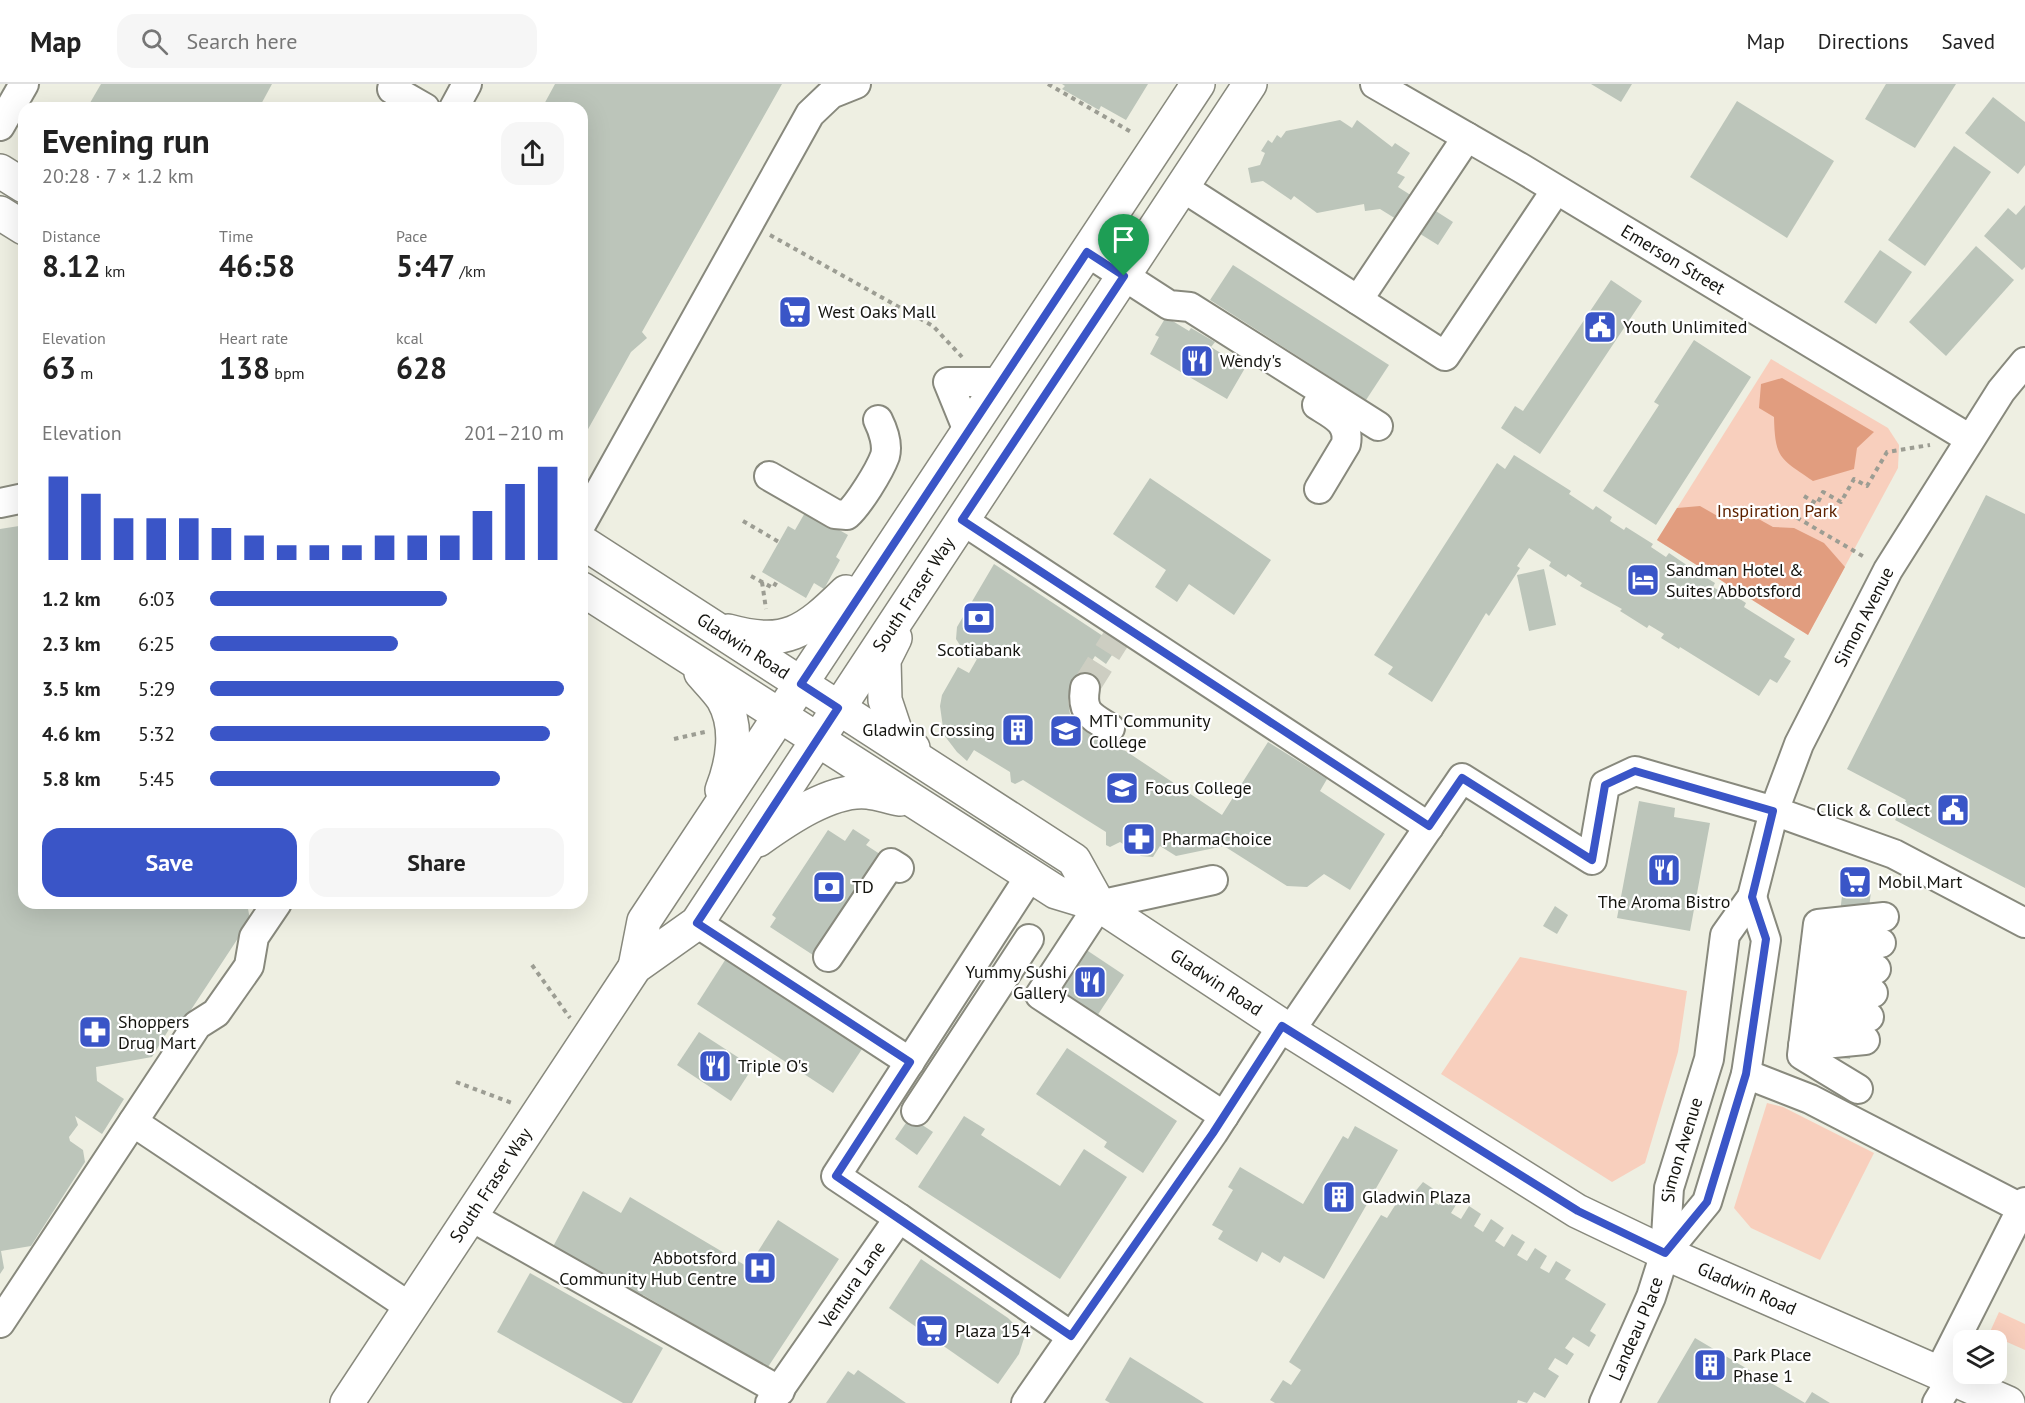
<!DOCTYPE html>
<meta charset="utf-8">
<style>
body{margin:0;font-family:"PT Sans",sans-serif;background:#f6f6f6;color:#222;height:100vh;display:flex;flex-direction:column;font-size:22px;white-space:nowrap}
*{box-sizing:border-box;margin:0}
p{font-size:20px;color:#767676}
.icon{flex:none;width:33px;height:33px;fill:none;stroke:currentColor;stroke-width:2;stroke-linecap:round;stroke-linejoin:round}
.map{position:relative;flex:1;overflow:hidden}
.side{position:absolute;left:18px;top:18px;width:570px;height:807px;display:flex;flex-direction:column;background:#fff;border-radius:18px;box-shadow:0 6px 24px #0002}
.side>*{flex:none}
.fabs{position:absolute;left:1953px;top:1246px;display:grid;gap:12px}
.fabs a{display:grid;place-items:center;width:54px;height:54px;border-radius:12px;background:#fff;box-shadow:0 6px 24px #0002;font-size:30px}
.pin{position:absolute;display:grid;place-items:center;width:51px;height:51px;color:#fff;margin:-62px -26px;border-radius:50% 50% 50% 0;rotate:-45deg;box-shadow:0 0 6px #0007}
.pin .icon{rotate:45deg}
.round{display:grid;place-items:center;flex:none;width:63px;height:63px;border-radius:18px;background:#f6f6f6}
.head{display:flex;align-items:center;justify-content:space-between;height:102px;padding:0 24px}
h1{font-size:33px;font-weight:700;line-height:45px}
.stats{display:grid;grid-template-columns:repeat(3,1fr);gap:9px;height:102px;padding:6px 24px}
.stats div{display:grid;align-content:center}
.stats b{font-size:30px;font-weight:700}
.stats small{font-size:16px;font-weight:400}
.stats p{font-size:16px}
.chart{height:168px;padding:12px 24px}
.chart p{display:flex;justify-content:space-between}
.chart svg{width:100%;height:108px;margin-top:6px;stroke:#3a55c7;stroke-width:6}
.primary-button{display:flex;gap:12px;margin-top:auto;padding:12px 24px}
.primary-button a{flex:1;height:69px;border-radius:18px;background:#3a55c7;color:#fff;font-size:24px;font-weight:700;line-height:69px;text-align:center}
.primary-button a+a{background:#f6f6f6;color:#222}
ul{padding:0 24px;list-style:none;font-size:20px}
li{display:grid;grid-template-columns:96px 72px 1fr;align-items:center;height:45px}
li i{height:15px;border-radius:8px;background:#3a55c7}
header{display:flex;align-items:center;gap:36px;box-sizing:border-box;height:84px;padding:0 30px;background:#fff;border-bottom:2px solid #e0e0e0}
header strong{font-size:28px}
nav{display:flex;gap:33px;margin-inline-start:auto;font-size:21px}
.search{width:420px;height:54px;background:#f6f6f6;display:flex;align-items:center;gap:15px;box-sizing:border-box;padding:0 21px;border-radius:18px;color:#767676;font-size:22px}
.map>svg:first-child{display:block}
.green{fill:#f8cfbd}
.forest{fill:#e19d7f}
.building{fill:#bcc5ba}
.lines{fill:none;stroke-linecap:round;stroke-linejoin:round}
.minor-tunnel{stroke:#cdcec2;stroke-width:28;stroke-dasharray:28 14;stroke-linecap:butt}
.minor-casing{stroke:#88897d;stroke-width:32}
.major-casing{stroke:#88897d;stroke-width:36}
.path{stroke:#9c9d93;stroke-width:4;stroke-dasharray:4.5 4.5;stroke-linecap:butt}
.minor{stroke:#fff;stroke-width:28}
.major{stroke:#fff;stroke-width:33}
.route-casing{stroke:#fff;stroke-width:12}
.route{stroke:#3a55c7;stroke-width:8}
.labels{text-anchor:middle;stroke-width:4.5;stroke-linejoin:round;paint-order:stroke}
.street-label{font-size:18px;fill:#14140f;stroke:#fff}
.poi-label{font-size:18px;fill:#14140f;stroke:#fff;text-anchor:start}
.park-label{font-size:18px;fill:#5e2200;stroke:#fff}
</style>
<header>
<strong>Map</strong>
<div class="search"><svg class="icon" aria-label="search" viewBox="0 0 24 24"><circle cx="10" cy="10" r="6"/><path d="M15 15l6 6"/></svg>Search here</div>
<nav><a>Map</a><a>Directions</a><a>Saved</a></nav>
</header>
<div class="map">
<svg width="2025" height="1319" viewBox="0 0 2025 1319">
<rect width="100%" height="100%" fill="#eeefe2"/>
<!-- green -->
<g class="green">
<polygon points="1771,275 1888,344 1899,361 1898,384 1808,551 1657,456"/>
<polygon points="1520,873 1687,907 1678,968 1645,1079 1612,1098 1441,990"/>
<polygon points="1767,1019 1783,1023 1874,1069 1820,1176 1751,1144 1734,1124"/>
<polygon points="1999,1228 2025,1240 2025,1266 1989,1250"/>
</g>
<!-- forest -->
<g class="forest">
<path d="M1782 294 1874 348 1857 364 1854 385 1813 397C1780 374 1775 375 1774 333L1759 324 1761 300Z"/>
<polygon points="1700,422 1721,434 1746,428 1773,443 1794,444 1824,459 1845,483 1808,551 1657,456 1677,424"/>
</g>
<!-- building -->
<g class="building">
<polygon points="101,0 272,0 259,24 87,24"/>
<polygon points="555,0 782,0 642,248 647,254 631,268 582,356 582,24 542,24"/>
<polygon points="1062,0 1148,0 1126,36 1101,22 1099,26 1062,5 1065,2"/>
<polygon points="1591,0 1632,0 1621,18"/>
<polygon points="1886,0 1956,0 1915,64 1865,35"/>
<polygon points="1993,13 2025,38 2025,81 2018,90 1965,49"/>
<polygon points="1737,17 1834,77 1787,154 1690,93"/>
<polygon points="1340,36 1352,44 1357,36 1392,63 1395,59 1410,69 1397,89 1405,93 1398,103 1453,138 1438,161 1380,125 1365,127 1364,120 1317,129 1294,112 1291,116 1263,97 1251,99 1248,84 1260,81 1265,69 1261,67 1268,56 1272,59 1277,51 1281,54 1286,47"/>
<polygon points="1954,62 1991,88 1925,182 1888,156"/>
<polygon points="2025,121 2025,183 2022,186 1984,152 2008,124 2016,131"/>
<polygon points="1976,162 2014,196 1946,272 1909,238"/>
<polygon points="1880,166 1912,188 1876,240 1844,218"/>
<polygon points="1233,181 1389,281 1366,316 1210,216"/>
<polygon points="1611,196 1642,217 1540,370 1501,344 1515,322 1523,327"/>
<polygon points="1166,233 1189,247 1191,244 1215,258 1211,263 1245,284 1227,315 1150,270 1159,253 1155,251"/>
<polygon points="1694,256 1751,293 1656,441 1603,407 1659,321 1654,318"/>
<polygon points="1514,371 1571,407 1569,410 1593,426 1596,422 1612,433 1610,437 1624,446 1626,443 1653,460 1651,463 1666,473 1669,469 1694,486 1693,489 1697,492 1699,489 1715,499 1713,503 1727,511 1729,508 1746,519 1744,523 1795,555 1784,573 1791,577 1777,599 1770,595 1759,612 1680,563 1679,565 1661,554 1664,550 1649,541 1647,544 1620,527 1622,525 1580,502 1582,499 1568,490 1566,493 1549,482 1551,478 1529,464 1517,482 1520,484 1489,532 1486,529 1432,618 1388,590 1393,583 1374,571 1497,379 1505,385"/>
<polygon points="1150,394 1271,476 1234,531 1189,500 1177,518 1155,503 1166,486 1113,450"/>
<polygon points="1986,411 2025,430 2025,804 1895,736 1906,716 1847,685"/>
<polygon points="806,427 848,451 836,473 840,476 824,505 814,499 806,514 762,488 788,442 795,446"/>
<polygon points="19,442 24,445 24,819 247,819 250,836 181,941 171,942 152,973 96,983 97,997 124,1015 102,1050 75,1032 78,1041 69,1053 70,1057 83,1066 85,1078 31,1162 1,1167 4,1184 0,1190 0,445"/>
<polygon points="994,480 1118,562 1106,580 1095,572 1068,616 1070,630 1222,731 1268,658 1327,695 1320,707 1385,750 1350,806 1324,790 1307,803 1287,802 1224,762 1176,772 1160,762 1153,773 1141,772 1120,758 1110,763 1106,761 1106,748 1023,696 1015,700 1011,698 1010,688 974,666 967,677 957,668 944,651 940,622 942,611 958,583 969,589 977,575 963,566 956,555 957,543"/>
<polygon points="1544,485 1556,541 1529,547 1517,491"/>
<polygon points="1639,717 1675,724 1674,733 1710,739 1690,847 1617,834"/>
<polygon points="853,745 870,756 866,761 886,774 813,871 770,843 776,834 772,831 828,746 845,757"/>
<polygon points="1845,785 1869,788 1867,808 1871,808 1850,975 1824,972"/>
<polygon points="1555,822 1568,831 1557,850 1543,842"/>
<polygon points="1082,863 1124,891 1097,932 1055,904"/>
<polygon points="727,873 864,962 833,1009 697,920"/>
<polygon points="699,948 753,983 731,1017 677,981"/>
<polygon points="1067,964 1177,1037 1143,1089 1104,1063 1107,1058 1036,1010"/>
<polygon points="964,1032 985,1045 981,1051 1060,1102 1084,1065 1127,1093 1060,1195 918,1103"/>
<polygon points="910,1033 933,1048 917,1071 895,1055"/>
<polygon points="1355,1042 1398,1066 1324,1195 1284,1172 1280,1179 1262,1168 1257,1178 1218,1155 1223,1147 1212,1141 1233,1106 1228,1103 1240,1083 1303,1120 1343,1052 1348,1055"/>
<polygon points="1423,1098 1435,1106 1429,1115 1439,1121 1447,1109 1459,1116 1451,1129 1461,1135 1469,1122 1481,1130 1474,1142 1483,1148 1491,1135 1504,1144 1495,1157 1504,1163 1512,1150 1525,1158 1517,1171 1527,1177 1535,1164 1547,1172 1540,1184 1549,1189 1556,1177 1571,1186 1565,1195 1606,1220 1590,1247 1596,1251 1589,1263 1573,1253 1565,1264 1574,1270 1567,1281 1555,1274 1548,1285 1559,1292 1545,1314 1534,1308 1527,1319 1518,1316 1517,1319 1275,1319 1270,1316 1283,1296 1291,1301 1301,1286 1289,1278 1381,1131 1387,1134 1401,1112 1408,1116"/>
<polygon points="583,1107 621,1129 630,1113 748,1183 778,1136 839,1175 768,1283 643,1211 637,1221 549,1170"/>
<polygon points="921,1175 1008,1234 1021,1247 1024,1254 1019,1270 998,1300 889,1224"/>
<polygon points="530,1189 663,1264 632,1319 623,1319 497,1248"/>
<polygon points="1695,1254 1805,1319 1812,1308 1830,1319 1657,1319"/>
<polygon points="1130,1273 1204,1319 1110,1319 1105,1316"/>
<polygon points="858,1286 906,1319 826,1319 848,1287 854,1291"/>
</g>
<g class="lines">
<!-- minor-tunnel -->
<polyline class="minor-tunnel" points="1085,604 1124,542"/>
<!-- minor casing -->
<g class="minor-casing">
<g id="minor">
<path id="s1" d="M1375 0 1521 84 1970 355"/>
<polyline points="392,5 425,24"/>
<polyline points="454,24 467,0"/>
<polyline points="0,42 24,0"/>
<polyline points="1182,103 1445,272 1556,106"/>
<polyline points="1087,168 1169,221 1190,223 1378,342"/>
<polyline points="1358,216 1467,53"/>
<path d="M1317 321C1333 331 1350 338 1346 360L1319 405"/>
<polyline points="968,347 948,298 1001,298"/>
<path d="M769 392 835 430 847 431C859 420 879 388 885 372 888 361 883 346 878 336"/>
<polyline points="0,419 24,414"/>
<polyline points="962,436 1429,743"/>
<polyline points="582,439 810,30 831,10 856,0"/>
<path d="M1085 604C1081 629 1091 632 1110 644"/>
<polyline points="1213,796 1099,821 1040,911 1224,1032"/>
<polyline points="697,839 910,978"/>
<polyline points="1815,866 1881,859"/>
<polyline points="828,873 891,779 899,784"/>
<polyline points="1812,891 1876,885"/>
<polyline points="1809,916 1873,909"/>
<polyline points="1806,940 1869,933"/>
<polyline points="1290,947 1462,694 1592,776 1605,701 1635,687 1774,727 1894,770 2025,839"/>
<polyline points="1803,962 1865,956"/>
<polyline points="1746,990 1810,1015 2025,1126"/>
<polyline points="1858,1005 1802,971 1818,840 1884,833"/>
<polyline points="916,1027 1029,855"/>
<polyline points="133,1038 410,1223"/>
<polyline points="470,1132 780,1307"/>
<polyline points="899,1134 836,1092 1030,792"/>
<polyline points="1665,1169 1707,1118 1746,990 1766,856 1752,813"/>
<polyline points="0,1239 197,941 216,929 249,882 254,853 277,819"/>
<polyline points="1939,1288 2025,1118"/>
<path id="s2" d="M770 1319 899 1134 1071 1252"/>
<polyline points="1026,1319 1213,1049 1282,942"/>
<path id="s3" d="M1604 1319 1651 1213 1665 1169 1669 1104 1709 975 1725 851 1752 813 1774 727 1799 660 1888 486 2001 307 2025 278"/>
<polyline points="1937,1319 1952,1294"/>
</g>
</g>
<!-- major casing -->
<g class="major-casing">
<g id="major">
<polyline points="0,87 24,102"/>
<polyline points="0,129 24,144"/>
<path id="s4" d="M582 458 1074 776 1099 821"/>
<path id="s5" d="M582 505 1056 808 1099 821 1290 947 1577 1127 1665 1169 2008 1319"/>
<path d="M728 547C786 563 805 548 846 508"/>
<polyline points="895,554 884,576 885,616 896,649 913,664"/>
<path d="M701 589C708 597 717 606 723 615 739 643 733 678 722 706"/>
<path d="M758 756C786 736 832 704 868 708 878 709 889 713 900 715"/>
<polyline points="635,883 644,837 1198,0"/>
<path id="s6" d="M347 1319 635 883 697 839 1250 0"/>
</g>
</g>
<!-- path -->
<g class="path">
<polyline points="1048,0 1133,49"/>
<polyline points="770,151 933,242 962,273"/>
<polyline points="1804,412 1817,420 1823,408 1841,418 1854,395 1867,402 1887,368 1930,361"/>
<polyline points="1789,429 1866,474"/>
<polyline points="743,437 779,458"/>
<polyline points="751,492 773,504 777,497"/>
<polyline points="762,498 766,525"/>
<polyline points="674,655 705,648"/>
<polyline points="532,881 570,934"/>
<polyline points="456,998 512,1019"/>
</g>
<!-- minor -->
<use href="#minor" class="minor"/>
<!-- major -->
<use href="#major" class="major"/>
</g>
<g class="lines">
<!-- route casing -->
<g class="route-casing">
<polygon id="route" points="1087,168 1124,192 962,436 1429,742 1462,694 1592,776 1605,701 1635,687 1773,727 1752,813 1766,855 1746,990 1707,1118 1665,1169 1578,1127 1282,942 1213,1049 1071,1252 836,1092 910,978 697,839 838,624 801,600"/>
</g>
<!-- route -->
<use href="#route" class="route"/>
</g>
<!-- icons -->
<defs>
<g id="supermarket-square" transform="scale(1.725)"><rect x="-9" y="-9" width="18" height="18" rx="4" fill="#3a55c7" stroke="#fff"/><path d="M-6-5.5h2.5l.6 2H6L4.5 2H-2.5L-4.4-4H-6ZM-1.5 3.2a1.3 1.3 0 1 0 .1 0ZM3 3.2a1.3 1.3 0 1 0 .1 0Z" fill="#fff"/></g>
<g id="civic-square" transform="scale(1.725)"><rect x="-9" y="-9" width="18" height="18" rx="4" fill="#3a55c7" stroke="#fff"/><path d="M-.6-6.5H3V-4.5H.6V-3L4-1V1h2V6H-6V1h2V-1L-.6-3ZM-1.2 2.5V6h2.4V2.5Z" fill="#fff"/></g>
<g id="restaurant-square" transform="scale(1.725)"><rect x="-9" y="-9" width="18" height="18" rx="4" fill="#3a55c7" stroke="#fff"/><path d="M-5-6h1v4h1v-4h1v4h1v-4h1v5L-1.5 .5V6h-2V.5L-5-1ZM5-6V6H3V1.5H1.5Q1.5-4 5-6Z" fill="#fff"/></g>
<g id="hotel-square" transform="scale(1.725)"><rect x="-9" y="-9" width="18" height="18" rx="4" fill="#3a55c7" stroke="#fff"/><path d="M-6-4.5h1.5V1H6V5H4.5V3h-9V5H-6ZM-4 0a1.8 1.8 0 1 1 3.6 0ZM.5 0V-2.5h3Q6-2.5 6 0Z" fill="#fff"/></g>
<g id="bank-square" transform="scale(1.725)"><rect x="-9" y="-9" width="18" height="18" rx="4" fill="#3a55c7" stroke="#fff"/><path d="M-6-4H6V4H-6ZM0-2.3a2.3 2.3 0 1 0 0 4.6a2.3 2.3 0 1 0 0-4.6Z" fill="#fff"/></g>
<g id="building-square" transform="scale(1.725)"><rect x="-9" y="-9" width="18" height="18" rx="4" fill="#3a55c7" stroke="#fff"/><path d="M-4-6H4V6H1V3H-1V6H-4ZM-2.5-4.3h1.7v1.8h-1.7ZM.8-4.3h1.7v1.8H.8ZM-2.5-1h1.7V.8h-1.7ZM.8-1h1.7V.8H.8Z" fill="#fff"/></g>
<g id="university-square" transform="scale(1.725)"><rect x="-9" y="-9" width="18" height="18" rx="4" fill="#3a55c7" stroke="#fff"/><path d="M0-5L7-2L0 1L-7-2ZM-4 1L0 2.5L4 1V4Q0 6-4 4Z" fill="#fff"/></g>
<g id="pharmacy-square" transform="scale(1.725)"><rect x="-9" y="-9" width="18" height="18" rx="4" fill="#3a55c7" stroke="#fff"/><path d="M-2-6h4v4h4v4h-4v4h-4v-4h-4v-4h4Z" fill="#fff"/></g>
<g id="hospital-square" transform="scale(1.725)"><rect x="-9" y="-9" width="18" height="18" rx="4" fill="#3a55c7" stroke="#fff"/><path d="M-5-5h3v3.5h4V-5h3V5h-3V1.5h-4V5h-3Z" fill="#fff"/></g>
</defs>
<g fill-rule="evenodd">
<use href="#supermarket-square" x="795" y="228"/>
<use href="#civic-square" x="1600" y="243"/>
<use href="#restaurant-square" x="1197" y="277"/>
<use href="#hotel-square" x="1643" y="496"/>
<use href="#bank-square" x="979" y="534"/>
<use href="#building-square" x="1018" y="646"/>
<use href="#university-square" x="1066" y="647"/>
<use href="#university-square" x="1122" y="704"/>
<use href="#civic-square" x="1953" y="726"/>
<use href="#pharmacy-square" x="1139" y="755"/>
<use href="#restaurant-square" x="1664" y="786"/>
<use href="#supermarket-square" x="1855" y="798"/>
<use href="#bank-square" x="829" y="803"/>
<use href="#restaurant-square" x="1090" y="898"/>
<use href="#pharmacy-square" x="95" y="948"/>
<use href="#restaurant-square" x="715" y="982"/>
<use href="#building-square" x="1339" y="1113"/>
<use href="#hospital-square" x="760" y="1184"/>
<use href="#supermarket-square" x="932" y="1247"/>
<use href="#building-square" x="1710" y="1281"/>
</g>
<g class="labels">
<!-- street labels -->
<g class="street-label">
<text dy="6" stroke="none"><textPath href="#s1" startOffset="346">Emerson Street</textPath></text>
<text dy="6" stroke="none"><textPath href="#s6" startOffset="992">South Fraser Way</textPath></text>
<text dy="6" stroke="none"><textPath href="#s3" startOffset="837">Simon Avenue</textPath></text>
<text dy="6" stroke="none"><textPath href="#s4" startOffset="192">Gladwin Road</textPath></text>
<text dy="6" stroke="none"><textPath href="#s5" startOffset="748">Gladwin Road</textPath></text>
<text dy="6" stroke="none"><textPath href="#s3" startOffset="267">Simon Avenue</textPath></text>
<text dy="6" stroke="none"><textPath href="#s6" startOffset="261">South Fraser Way</textPath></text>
<text dy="6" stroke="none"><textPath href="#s2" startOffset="144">Ventura Lane</textPath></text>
<text dy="6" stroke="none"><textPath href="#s5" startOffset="1362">Gladwin Road</textPath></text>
<text dy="6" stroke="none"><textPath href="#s3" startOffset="81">Landeau Place</textPath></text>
</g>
<!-- poi labels -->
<g class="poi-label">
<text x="818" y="234">West Oaks Mall</text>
<text x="1623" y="249">Youth Unlimited</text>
<text x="1220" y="283">Wendy's</text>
<text x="1666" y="492">Sandman Hotel &amp;<tspan x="1666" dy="21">Suites Abbotsford</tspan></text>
<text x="979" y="572" text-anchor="middle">Scotiabank</text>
<text x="1089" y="643">MTI Community<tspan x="1089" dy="21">College</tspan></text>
<text x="995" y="652" text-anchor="end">Gladwin Crossing</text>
<text x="1145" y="710">Focus College</text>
<text x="1930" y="732" text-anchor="end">Click &amp; Collect</text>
<text x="1162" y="761">PharmaChoice</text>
<text x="1878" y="804">Mobil Mart</text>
<text x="852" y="809">TD</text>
<text x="1664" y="824" text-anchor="middle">The Aroma Bistro</text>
<text x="1067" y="894" text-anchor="end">Yummy Sushi<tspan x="1067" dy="21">Gallery</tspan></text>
<text x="118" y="944">Shoppers<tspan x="118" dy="21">Drug Mart</tspan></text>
<text x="738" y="988">Triple O's</text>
<text x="1362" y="1119">Gladwin Plaza</text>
<text x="737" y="1180" text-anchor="end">Abbotsford<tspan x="737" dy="21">Community Hub Centre</tspan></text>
<text x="955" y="1253">Plaza 154</text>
<text x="1733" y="1277">Park Place<tspan x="1733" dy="21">Phase 1</tspan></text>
</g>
<!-- park labels -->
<g class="park-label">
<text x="1777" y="433">Inspiration Park</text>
</g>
</g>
</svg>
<div class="fabs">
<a><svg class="icon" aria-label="layers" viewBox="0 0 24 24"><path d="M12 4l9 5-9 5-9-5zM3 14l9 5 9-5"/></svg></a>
</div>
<div class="pin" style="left:1124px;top:192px;background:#1e9e55"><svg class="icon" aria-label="arrive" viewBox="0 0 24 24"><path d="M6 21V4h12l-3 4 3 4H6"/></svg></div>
<section class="side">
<div class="head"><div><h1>Evening run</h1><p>20:28 · 7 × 1.2 km</p></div><a class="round"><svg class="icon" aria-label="share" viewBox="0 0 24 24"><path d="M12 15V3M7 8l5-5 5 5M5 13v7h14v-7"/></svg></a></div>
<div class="stats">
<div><p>Distance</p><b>8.12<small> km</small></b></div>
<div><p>Time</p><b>46:58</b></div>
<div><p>Pace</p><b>5:47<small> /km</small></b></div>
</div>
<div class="stats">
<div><p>Elevation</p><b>63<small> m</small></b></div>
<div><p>Heart rate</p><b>138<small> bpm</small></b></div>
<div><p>kcal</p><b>628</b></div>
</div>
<div class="chart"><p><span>Elevation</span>201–210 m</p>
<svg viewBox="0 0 160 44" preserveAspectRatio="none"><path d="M5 44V10M15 44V17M25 44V27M35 44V27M45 44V27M55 44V31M65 44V34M75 44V38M85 44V38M95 44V38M105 44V34M115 44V34M125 44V34M135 44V24M145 44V13M155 44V6"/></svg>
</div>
<ul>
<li><b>1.2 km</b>6:03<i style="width:67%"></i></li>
<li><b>2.3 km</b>6:25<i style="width:53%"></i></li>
<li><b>3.5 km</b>5:29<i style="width:100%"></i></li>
<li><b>4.6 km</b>5:32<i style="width:96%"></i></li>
<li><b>5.8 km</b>5:45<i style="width:82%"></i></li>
</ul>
<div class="primary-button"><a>Save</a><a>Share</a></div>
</section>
</div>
